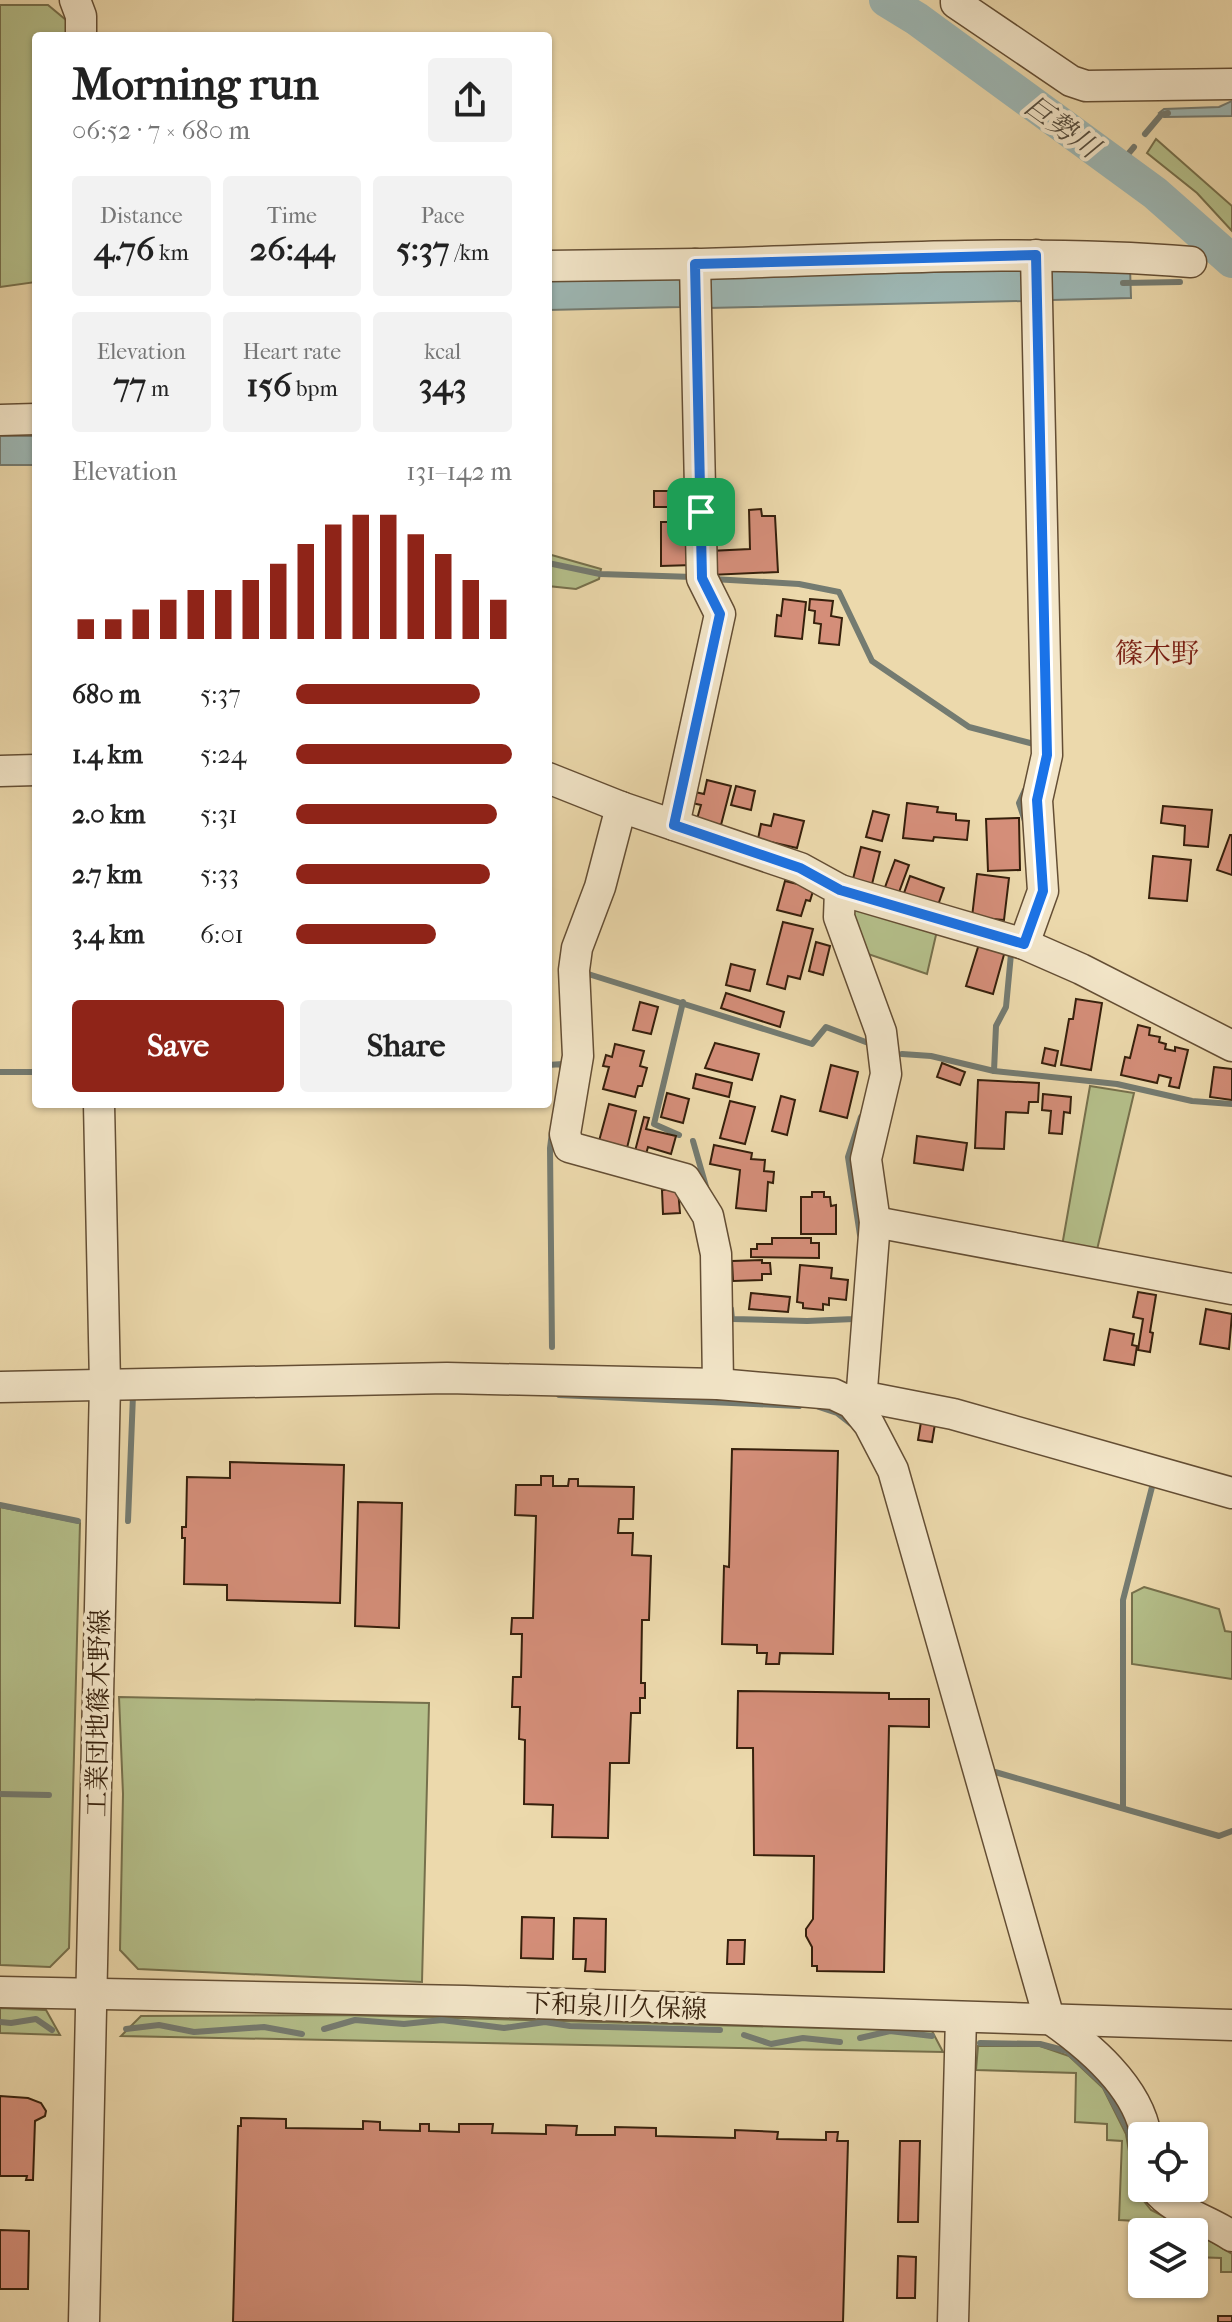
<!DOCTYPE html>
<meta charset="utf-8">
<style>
body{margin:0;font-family:"IM FELL French Canon","Noto Serif JP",serif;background:#f2f2f2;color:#222;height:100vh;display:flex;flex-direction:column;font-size:30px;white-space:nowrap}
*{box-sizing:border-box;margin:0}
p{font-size:26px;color:#767676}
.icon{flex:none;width:44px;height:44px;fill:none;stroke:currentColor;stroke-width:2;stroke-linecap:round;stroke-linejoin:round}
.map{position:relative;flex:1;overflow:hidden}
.details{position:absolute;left:32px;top:32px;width:520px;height:1076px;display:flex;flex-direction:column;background:#fff;border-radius:8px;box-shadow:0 2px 6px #0004}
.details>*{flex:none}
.buttons{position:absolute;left:1128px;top:2122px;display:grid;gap:16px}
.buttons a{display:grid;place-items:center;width:80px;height:80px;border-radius:8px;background:#fff;box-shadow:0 2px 6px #0004;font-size:40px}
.pin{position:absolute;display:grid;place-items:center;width:68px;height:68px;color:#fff;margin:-34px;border-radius:16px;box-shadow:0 4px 12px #0006}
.round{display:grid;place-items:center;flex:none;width:84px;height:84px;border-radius:8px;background:#f2f2f2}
.headline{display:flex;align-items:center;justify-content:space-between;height:136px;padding:0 40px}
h1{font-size:44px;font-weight:800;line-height:60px}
.figures{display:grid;grid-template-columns:repeat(3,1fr);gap:12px;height:136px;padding:8px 40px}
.figures div{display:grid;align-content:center;border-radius:8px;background:#f2f2f2;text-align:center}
.figures b{font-size:34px;font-weight:800}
.figures small{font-size:22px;font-weight:400}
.figures p{font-size:22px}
.chart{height:224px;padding:16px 40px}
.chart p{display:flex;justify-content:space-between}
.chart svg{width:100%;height:144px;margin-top:8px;stroke:#8f2418;stroke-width:6}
.action{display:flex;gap:16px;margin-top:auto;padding:16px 40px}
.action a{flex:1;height:92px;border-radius:8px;background:#8f2418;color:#fff;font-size:32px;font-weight:800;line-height:92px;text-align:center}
.action a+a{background:#f2f2f2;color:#222}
ul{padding:0 40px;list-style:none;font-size:26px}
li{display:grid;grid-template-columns:128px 96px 1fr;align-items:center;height:60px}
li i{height:20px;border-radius:10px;background:#8f2418}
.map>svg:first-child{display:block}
.green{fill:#b5c08b;stroke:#76704c;stroke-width:2}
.water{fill:#9db7b4;stroke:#747b71;stroke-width:2}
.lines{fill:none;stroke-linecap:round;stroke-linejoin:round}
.stream{stroke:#747b71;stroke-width:6}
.river{stroke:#9db7b4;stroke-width:34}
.building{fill:#d48e79;stroke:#36200c;stroke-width:2}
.minor-casing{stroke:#644e34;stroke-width:33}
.minor{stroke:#f3e6c9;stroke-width:30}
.route-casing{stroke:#fff;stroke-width:16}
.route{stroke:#1a73e8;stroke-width:10}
.labels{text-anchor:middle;stroke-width:8;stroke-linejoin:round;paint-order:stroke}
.street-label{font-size:26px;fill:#36200c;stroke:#f3e6c9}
.water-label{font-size:28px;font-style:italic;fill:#554d3e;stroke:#f3e6c9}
.neighbourhood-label{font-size:28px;fill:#7a1f14;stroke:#f3e6c9}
</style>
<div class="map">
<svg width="1232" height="2322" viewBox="0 0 1232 2322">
<rect width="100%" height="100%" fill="#ecd9ac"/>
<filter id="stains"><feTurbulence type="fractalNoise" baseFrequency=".0025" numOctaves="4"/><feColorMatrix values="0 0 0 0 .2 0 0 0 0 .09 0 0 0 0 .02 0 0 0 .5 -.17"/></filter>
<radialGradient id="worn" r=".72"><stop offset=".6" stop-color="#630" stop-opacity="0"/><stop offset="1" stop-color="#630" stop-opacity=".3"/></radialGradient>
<!-- green -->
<g class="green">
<polygon points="0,5 48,5 66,20 66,36 36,36 36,282 0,287"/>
<polygon points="1156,139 1232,206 1232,231 1197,193 1147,153"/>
<polygon points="548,554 601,569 599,579 576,589 548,586"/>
<polygon points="862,900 939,922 927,974 862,952 849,918"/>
<polygon points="1090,1086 1134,1093 1096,1254 1062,1246"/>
<polygon points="0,1507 80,1523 69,1948 50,1967 0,1965"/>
<polygon points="1144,1587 1219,1609 1225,1631 1232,1632 1232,1679 1132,1664 1132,1593"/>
<polygon points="119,1697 429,1703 422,1982 138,1969 120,1950 123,1794"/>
<polygon points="0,2008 46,2010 60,2035 0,2033"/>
<polygon points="345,2015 932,2031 943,2052 121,2036 141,2016"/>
<polygon points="978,2046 1040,2046 1069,2056 1103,2088 1126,2134 1136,2191 1151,2210 1194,2232 1142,2232 1142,2256 1135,2255 1137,2221 1119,2220 1122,2141 1107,2140 1107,2124 1075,2122 1076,2073 976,2070"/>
<polygon points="1194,2232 1232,2254 1232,2272 1221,2272 1221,2258 1194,2257"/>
</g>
<!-- water -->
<g class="water">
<polygon points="1232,101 1232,116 1164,117 1159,113 1164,109 1219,107"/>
<polygon points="1130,267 1131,298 1052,300 1051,269"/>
<polygon points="1022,270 1023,301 708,308 708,277"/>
<polygon points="680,275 680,307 548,310 548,278"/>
<rect x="0" y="436" width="36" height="29"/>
</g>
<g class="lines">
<!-- stream -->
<g class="stream">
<polyline points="1145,134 1161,115 1168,113"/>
<polyline points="1118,166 1134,147"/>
<polyline points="1123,283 1180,282"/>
<polyline points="548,563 600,574 693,577"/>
<polyline points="713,579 799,584 839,592 872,661 969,727 1034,744 1034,748"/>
<polyline points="1025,790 1019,803 1025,821"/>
<polyline points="585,973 812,1044 826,1027 871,1044"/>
<polyline points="902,1054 931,1056 994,1071 1117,1084 1192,1101 1232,1104"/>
<polyline points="548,1065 563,1064 562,1070"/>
<polyline points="994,1071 996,1026 1006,1007 1011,954"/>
<polyline points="0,1072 36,1072"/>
<polyline points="552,1132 550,1148 552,1347"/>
<polyline points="679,1135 654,1124 683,1002"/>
<polyline points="693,1141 707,1190"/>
<polyline points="860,1235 848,1157 861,1117"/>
<polyline points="731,1309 732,1319 807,1321 854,1319 855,1314"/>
<polyline points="559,1395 799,1406"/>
<polyline points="819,1407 837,1413 851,1424"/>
<polyline points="0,1505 78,1521"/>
<polyline points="128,1521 133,1395 136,1395"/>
<polyline points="995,1772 1219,1836 1232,1831"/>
<polyline points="0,1794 49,1795"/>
<polyline points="1123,1808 1123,1600 1152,1487"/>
<polyline points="0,2022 11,2023 36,2019 52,2030"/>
<polyline points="126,2029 159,2025 194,2032 264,2027 302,2034"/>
<polyline points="324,2029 355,2020 404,2024 442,2020 504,2028 545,2022 570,2026 720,2030"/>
<polyline points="744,2035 771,2044 803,2038 840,2042"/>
<polyline points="860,2038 890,2031 932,2036"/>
<polyline points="980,2043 1040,2044 1067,2051 1104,2085 1129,2132 1141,2190 1145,2196"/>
</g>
<!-- river -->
<polyline class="river" points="886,0 917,19 1155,193 1232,261"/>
</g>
<!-- building -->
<g class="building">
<rect x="654" y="491" width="24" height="16"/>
<polygon points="761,509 762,516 775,516 778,572 710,575 709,551 750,549 749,510"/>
<polygon points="661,522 693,522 693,565 661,566"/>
<polygon points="783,599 806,602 802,639 775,636 777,615 781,616"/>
<polygon points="810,599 833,601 831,616 842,618 839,645 819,643 821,624 814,623 815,611 809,610"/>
<polygon points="707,780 731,786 721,825 697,819 701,805 692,803 695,792 704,794"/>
<polygon points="736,786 755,791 751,810 731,805"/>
<polygon points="907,803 938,807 937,812 956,814 956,820 969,821 967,840 934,837 933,841 903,838"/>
<polygon points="1163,806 1212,810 1208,847 1184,845 1185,826 1161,823"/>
<polygon points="873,811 889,815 882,841 866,837"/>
<polygon points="774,814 804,821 797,848 758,839 761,824 771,826"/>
<polygon points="1019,818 1020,870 988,871 986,819"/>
<polygon points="1230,835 1232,835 1232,875 1217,870"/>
<polygon points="861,847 880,852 872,884 853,879"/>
<polygon points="1153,856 1191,860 1187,901 1149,898"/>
<polygon points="895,860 909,865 898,895 884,890"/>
<polygon points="977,874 1009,878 1004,920 972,917"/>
<polygon points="910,876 944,888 937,908 903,896"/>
<polygon points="785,881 814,888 810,901 806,900 801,916 777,910"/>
<polygon points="783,922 813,929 800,979 788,976 785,989 767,984"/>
<polygon points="816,942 830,946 823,975 809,971"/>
<polygon points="979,944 1005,951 993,994 966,986"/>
<polygon points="731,964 755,970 750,991 726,985"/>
<polygon points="726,993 784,1012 780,1027 721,1008"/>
<polygon points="1076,999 1102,1003 1091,1070 1061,1065 1069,1019 1073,1019"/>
<polygon points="640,1002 658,1007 651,1034 633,1030"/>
<polygon points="1138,1025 1150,1028 1149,1035 1160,1037 1159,1042 1166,1044 1165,1049 1175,1051 1175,1047 1188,1050 1179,1088 1169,1086 1171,1078 1159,1075 1157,1083 1121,1075 1125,1057 1130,1058"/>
<polygon points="715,1043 759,1054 752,1080 705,1068"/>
<polygon points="615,1044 644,1051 640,1066 647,1068 642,1086 638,1086 635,1097 603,1089 609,1067 603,1066 606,1055 612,1057"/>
<polygon points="1045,1048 1058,1051 1055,1066 1042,1063"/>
<polygon points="942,1063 965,1072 960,1085 937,1077"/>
<polygon points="831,1065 858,1072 847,1118 820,1111"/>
<polygon points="1214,1067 1232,1069 1232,1100 1210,1097"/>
<polygon points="696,1074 732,1083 729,1097 693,1088"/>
<polygon points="978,1080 1039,1083 1038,1102 1029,1102 1028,1113 1006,1112 1004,1149 975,1148"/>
<polygon points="667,1093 689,1099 683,1123 661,1117"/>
<polygon points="1043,1094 1071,1097 1070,1113 1064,1112 1062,1134 1049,1133 1051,1111 1042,1110"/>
<polygon points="781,1096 795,1100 787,1135 772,1131"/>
<polygon points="730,1101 755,1107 745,1144 720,1138"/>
<polygon points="609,1104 636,1111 627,1148 599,1141"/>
<polygon points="644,1117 649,1118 646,1129 676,1136 671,1154 648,1147 646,1154 635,1151"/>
<polygon points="917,1136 967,1143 963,1170 914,1163"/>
<polygon points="714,1145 752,1153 751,1159 765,1160 764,1171 774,1172 773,1183 768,1182 766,1211 736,1208 740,1170 710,1164"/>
<polygon points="678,1189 680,1213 663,1214 662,1190"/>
<polygon points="812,1192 824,1192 824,1197 830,1197 831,1206 836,1205 836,1234 801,1234 801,1197 812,1197"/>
<polygon points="772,1238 811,1238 811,1243 819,1243 819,1258 751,1257 751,1249 757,1249 757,1244 772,1244"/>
<polygon points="762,1260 762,1263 770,1263 771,1274 762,1274 762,1280 733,1281 732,1261"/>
<polygon points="800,1265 832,1268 831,1278 848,1280 846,1300 829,1298 829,1305 823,1304 823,1310 803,1308 803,1303 797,1302"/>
<polygon points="1138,1292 1156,1295 1150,1332 1153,1333 1150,1352 1138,1350 1143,1319 1133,1317"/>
<polygon points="751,1293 790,1297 788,1312 749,1309"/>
<polygon points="1206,1309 1232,1314 1229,1349 1200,1344"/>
<polygon points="1110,1329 1134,1334 1132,1345 1137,1346 1134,1365 1104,1360"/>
<polygon points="921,1422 935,1424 932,1442 918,1440"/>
<polygon points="732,1449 838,1451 833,1654 780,1653 779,1664 766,1664 767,1653 757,1653 757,1645 722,1644 724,1566 729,1567"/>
<polygon points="230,1462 344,1465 340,1603 227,1600 227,1585 184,1584 185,1538 182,1538 182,1527 186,1527 187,1477 230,1478"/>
<polygon points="541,1476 553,1476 553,1486 568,1486 569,1479 578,1479 578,1486 634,1487 633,1519 619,1519 618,1533 633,1533 632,1555 651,1556 649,1620 642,1620 641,1683 645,1683 645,1698 640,1698 640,1713 631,1713 629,1763 610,1763 608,1838 552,1837 553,1805 524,1804 525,1740 519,1739 520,1707 512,1707 513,1677 521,1677 522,1634 511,1634 512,1618 533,1618 536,1516 515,1515 516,1485 541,1485"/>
<polygon points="358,1502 402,1503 399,1628 355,1626"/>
<polygon points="738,1691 889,1693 889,1699 929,1699 929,1727 889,1726 884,1972 817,1971 817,1966 812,1966 812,1947 806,1936 806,1929 813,1919 814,1856 754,1855 753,1748 737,1748"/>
<polygon points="522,1917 554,1918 553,1959 521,1958"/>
<polygon points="574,1918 606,1919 605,1972 585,1971 586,1959 573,1959"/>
<polygon points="728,1940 745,1940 744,1964 727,1964"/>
<polygon points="0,2096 28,2098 41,2103 46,2111 45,2116 35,2121 33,2180 26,2180 27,2176 0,2176"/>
<polygon points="241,2118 286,2119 286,2128 363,2129 363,2121 380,2122 380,2130 420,2131 420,2124 429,2124 429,2131 459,2132 459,2124 493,2124 492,2133 546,2134 546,2125 577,2126 576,2135 615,2135 615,2127 656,2128 656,2136 735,2138 735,2130 778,2132 777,2139 826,2140 826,2132 838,2132 837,2141 848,2141 843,2322 233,2322 238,2126 241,2126"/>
<polygon points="900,2141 920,2141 918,2222 898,2222"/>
<polygon points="0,2230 29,2231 28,2289 0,2289"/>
<polygon points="898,2256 916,2257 915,2298 897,2298"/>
<rect x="1218" y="2316" width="14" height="6"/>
</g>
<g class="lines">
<!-- minor casing -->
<g class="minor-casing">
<g id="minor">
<polyline points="75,0 81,16 81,36"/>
<polyline points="956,0 956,3 1071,81 1086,86 1232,84"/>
<path d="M695 264C860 260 1026 248 1191 262"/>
<polyline points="548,266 695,264 702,578 720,614 674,825"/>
<polyline points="0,420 36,419"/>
<polyline points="0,771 36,770"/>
<polyline points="548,778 621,807 800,868 840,890 839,917 881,1032 886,1074 866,1159 875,1222 862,1389 852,1403"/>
<polyline points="621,807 600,887 577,948 574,970 578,1056 565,1134 569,1147 685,1179 708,1216 716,1254 718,1384"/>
<polyline points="840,890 1024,944 1081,969 1232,1046"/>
<polyline points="1024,944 1043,891 1037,800 1047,755 1036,255"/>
<polyline points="875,1222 1232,1289"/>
<path d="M0 1387 447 1378 718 1384 833 1394 852 1403 869 1424 893 1470 1049 2018C1088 2045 1138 2086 1146 2136"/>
<polyline points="852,1403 876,1399 953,1414 1232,1493"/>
<polyline points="0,1992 465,2001 1232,2025"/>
<path d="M1155 2188C1174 2212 1207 2219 1232 2236"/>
<polyline points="84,2322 105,1384 99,1104"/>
<polyline points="953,2322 961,2017"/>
</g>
</g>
<!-- minor -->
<use href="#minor" class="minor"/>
</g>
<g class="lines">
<!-- route casing -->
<g class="route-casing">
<polygon id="route" points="1036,255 1047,755 1037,800 1043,891 1024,944 840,890 800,868 674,825 720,614 702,578 695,264"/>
</g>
<!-- route -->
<use href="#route" class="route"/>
</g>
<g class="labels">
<!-- street labels -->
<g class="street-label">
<text transform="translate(98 1713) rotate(-89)" y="9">工業団地篠木野線</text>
<text transform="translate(616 2006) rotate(2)" y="9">下和泉川久保線</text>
</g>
<!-- water labels -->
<g class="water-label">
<text transform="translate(1062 126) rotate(36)" y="10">巨勢川</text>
</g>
<!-- neighbourhood labels -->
<g class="neighbourhood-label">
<text x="1157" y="663">篠木野</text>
</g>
</g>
<rect width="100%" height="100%" filter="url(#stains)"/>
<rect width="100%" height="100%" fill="url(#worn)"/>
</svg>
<div class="buttons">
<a><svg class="icon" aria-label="locate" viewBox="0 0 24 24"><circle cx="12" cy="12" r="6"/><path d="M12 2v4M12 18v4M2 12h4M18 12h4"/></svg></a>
<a><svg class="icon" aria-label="layers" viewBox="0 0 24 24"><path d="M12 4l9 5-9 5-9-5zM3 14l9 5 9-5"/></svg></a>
</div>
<div class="pin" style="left:701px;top:512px;background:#1e9e55"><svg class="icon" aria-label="arrive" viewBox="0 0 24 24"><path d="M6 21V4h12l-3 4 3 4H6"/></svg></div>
<section class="details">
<div class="headline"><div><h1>Morning run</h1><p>06:52 · 7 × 680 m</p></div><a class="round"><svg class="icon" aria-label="share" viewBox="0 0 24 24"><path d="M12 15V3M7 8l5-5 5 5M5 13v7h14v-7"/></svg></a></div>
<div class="figures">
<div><p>Distance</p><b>4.76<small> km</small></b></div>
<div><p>Time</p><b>26:44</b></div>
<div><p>Pace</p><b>5:37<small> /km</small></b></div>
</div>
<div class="figures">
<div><p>Elevation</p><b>77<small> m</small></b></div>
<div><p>Heart rate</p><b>156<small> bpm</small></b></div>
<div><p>kcal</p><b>343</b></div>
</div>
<div class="chart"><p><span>Elevation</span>131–142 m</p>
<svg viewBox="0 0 160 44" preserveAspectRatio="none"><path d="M5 44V38M15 44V38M25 44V35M35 44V32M45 44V29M55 44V29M65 44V26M75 44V21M85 44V15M95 44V9M105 44V6M115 44V6M125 44V12M135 44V18M145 44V26M155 44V32"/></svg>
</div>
<ul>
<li><b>680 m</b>5:37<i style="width:85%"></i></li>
<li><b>1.4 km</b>5:24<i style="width:100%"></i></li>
<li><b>2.0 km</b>5:31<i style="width:93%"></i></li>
<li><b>2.7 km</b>5:33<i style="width:90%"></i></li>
<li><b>3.4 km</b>6:01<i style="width:65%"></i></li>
</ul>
<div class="action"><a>Save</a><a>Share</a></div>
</section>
</div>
